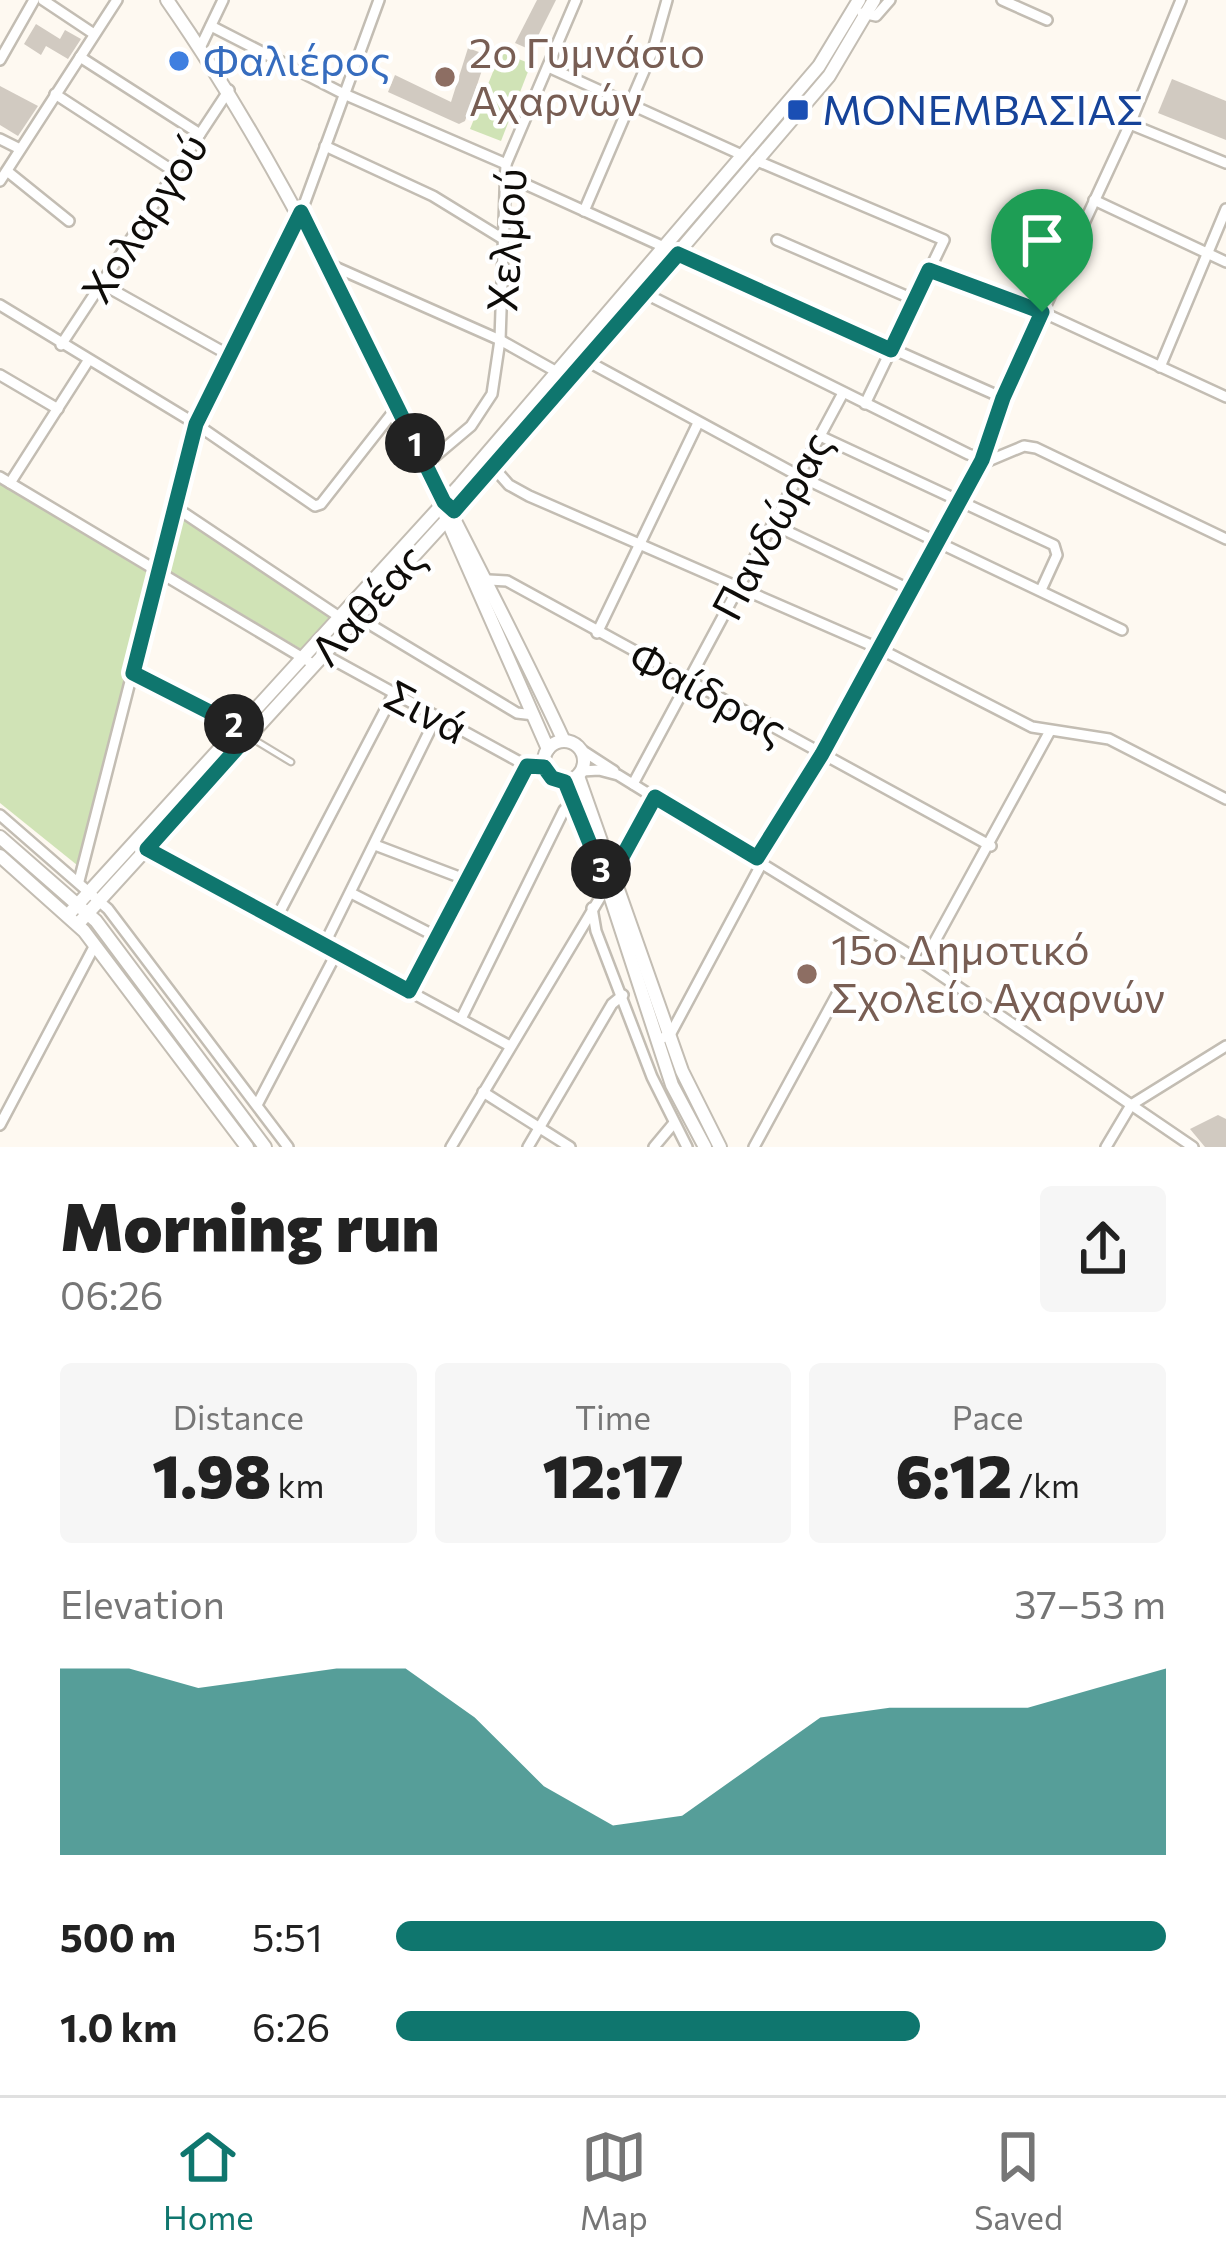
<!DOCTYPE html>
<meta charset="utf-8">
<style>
body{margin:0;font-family:Commissioner,sans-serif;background:#f6f6f6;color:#222;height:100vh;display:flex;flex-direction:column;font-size:45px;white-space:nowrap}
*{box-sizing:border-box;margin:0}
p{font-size:39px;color:#767676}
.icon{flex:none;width:66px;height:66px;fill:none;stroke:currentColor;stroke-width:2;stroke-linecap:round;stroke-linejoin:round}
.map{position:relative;height:1147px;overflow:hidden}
.side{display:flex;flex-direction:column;background:#fff;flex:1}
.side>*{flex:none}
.pin{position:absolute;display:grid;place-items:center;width:102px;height:102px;color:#fff;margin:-123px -51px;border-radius:50% 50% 50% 0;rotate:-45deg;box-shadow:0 0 12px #0007}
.pin .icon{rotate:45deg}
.km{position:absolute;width:60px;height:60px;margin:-30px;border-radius:50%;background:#222;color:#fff;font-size:33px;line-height:60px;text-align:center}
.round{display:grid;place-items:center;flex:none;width:126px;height:126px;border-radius:12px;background:#f6f6f6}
.summary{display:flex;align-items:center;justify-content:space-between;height:204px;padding:0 60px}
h1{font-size:66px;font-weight:800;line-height:90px}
.metrics{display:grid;grid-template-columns:repeat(3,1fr);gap:18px;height:204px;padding:12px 60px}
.metrics div{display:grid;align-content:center;border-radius:12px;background:#f6f6f6;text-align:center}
.metrics b{font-size:60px;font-weight:800}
.metrics small{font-size:33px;font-weight:400}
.metrics p{font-size:33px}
.chart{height:336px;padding:24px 60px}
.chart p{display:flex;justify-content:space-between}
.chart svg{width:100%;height:216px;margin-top:12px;fill:#0f766e;opacity:.7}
ul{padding:0 60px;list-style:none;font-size:39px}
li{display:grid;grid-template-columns:192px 144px 1fr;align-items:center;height:90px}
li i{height:30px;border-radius:15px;background:#0f766e}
.tab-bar{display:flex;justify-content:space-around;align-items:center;height:168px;border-top:3px solid #e0e0e0;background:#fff;font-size:33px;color:#767676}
.tab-bar a{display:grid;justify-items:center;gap:6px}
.tab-bar .active{color:#0f766e}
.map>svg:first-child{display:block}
.green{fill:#d0e3b6}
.building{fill:#d1cac1}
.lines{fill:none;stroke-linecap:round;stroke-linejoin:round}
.service-casing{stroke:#c3bdb3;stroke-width:9}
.pedestrian-casing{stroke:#c3bdb3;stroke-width:12}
.minor-casing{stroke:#c3bdb3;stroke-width:14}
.tertiary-casing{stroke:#c3bdb3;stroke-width:16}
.service{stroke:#fff;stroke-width:4.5}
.pedestrian{stroke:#fff;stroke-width:8}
.minor{stroke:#fff;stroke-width:9}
.tertiary{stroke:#fff;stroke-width:12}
.route-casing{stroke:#fff;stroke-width:24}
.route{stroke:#0f766e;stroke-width:15}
.shop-dot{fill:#3f7fe0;stroke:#fff;stroke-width:4.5}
.education-dot{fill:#8d6e63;stroke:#fff;stroke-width:4.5}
.transit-dot{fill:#1a4fb4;stroke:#fff;stroke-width:4.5}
.labels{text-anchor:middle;stroke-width:9;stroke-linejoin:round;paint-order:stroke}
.education-label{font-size:42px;fill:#785e54;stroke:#fff;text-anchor:start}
.shop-label{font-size:42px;fill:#366cbe;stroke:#fff;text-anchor:start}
.transit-label{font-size:42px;fill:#164399;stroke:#fff;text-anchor:start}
.street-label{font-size:42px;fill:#0e0c09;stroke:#fff}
</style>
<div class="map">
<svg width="1226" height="1147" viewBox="0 0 1226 1147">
<rect width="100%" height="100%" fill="#fef9f1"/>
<!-- green -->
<g class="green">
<polygon points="501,52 531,64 501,141 470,129"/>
<polygon points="0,484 152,575 77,865 0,803"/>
<polygon points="179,516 331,617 301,649 166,569"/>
</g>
<!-- building -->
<g class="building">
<polygon points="537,0 556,0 531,50 515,43"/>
<polygon points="36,24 60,39 65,30 81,39 68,59 46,46 41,55 24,44"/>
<polygon points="468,48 487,55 465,121 459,124 388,92 395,75 451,102"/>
<polygon points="1172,79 1226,101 1226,140 1158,113"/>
<polygon points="0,86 38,106 18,136 0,125"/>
<polygon points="1218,1115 1226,1119 1226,1147 1205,1147 1190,1129"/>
</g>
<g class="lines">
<!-- service casing -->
<g class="service-casing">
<polyline id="service" points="253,739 291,762"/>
</g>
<!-- pedestrian casing -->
<g class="pedestrian-casing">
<polyline id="pedestrian" points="612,866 655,797"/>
</g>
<!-- minor casing -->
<g class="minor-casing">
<g id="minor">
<polyline points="43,0 94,34"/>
<polyline points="1002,0 1047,20"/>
<polyline points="862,13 876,16 890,0"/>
<polyline points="211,26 344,94 506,164"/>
<polyline points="200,48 223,0"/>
<polyline points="80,57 200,134"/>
<polyline points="0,60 34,0"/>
<polyline points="548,67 742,155"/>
<polyline points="55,94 175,172"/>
<polyline points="1130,124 1226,163"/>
<polyline points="0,139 20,149"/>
<polyline points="325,146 433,196 503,239"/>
<polyline points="755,160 944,240 865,404"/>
<polyline points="7,171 69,221"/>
<polyline points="505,175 664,247"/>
<polyline points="0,181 117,0"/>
<polyline points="1094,200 1226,262"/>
<polyline points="584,211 653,50 667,0"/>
<polyline points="777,240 915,300"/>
<polyline points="678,254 1003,398"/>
<polyline points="326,263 500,340 557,372"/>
<polyline points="930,270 1042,312 1226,397"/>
<polyline points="102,284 227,354"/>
<polyline points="644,293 968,454 988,461 1024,446 1036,448 1226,539"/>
<polyline points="0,305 196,424 315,506 321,504 397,407"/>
<polyline points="61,345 229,90"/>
<polyline points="587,361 799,476 1122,630"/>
<polyline points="1160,367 1226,209"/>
<polyline points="0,375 58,409"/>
<polyline points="820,436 1054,545 1057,555 1041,590"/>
<polyline points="426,464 471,426 492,394 500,340 506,164 576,0"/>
<polyline points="494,468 509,485 529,496 880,649 1032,727 1109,739 1226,799"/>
<polyline points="0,477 313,664"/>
<polyline points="10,483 88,361"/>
<polyline points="175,507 350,624"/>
<polyline points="774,525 913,591"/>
<polyline points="489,580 507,581 991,846"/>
<polyline points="356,616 517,713 534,715"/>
<polyline points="597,633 698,423"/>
<polyline points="321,653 527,766 545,767"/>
<polyline points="133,673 239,727 248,736"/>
<polyline points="580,749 614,771"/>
<polyline points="582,771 599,770 618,775 923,963 1193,1147"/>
<polyline points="633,784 843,393"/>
<polyline points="0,815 108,909 288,1147"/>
<polyline points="375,845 467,880"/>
<polyline points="147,849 510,1046"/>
<polyline points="757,858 822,754 982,460 1003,398 1130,124 1181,0"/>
<polyline points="79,881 196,424 301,213 379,0"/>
<polyline points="351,893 437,937"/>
<polyline points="592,908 596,931 652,1077 687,1147"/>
<polyline points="275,921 393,695"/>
<polyline points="323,947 436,718"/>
<polyline points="923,963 1050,731"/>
<polyline points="409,991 527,766"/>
<polyline points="461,1019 564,810 573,802"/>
<polyline points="657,1040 670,1035 763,861"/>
<polyline points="483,1092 570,1147"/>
<polyline points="257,1105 336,954"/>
<polyline points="0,1125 95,945"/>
<polyline points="451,1147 607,886"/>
<polyline points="528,1147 612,1004 623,995"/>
<polyline points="654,1147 674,1123"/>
<polyline points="754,1147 841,987"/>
<polyline points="1106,1147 1131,1105 1226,1046"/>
</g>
</g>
<!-- tertiary casing -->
<g class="tertiary-casing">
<g id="tertiary">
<path d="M167 0C259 132 328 271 401 414 455 523 512 629 564 741"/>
<polyline points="445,515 548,749"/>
<circle cx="564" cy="761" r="20"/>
<polyline points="578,776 682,1071 720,1147"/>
<polyline points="565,782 607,886 672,1085 705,1147"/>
<polyline points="0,837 96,921 265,1147"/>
<polyline points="0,856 84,931 247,1147"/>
<polyline points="69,914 460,485 819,66 859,0"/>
<polyline points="78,924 494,468 829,76 874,0"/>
</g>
</g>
<!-- service -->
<use href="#service" class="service"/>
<!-- pedestrian -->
<use href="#pedestrian" class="pedestrian"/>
<!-- minor -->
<use href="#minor" class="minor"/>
<!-- tertiary -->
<use href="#tertiary" class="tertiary"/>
</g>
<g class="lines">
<!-- route casing -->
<g class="route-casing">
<polygon id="route" points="301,212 444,502 454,511 678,254 891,350 929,270 1042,312 1003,398 982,460 822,754 757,858 655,797 620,861 601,871 565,782 552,778 544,767 527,766 409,991 147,849 248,736 239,727 133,673 196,424"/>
</g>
<!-- route -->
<use href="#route" class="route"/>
</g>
<!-- markers -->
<circle class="shop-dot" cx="179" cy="61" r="12"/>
<g class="education-dot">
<circle cx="445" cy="77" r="12"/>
<circle cx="807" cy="974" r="12"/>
</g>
<rect class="transit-dot" x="786" y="98" width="24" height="24" rx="6"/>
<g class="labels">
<!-- education labels -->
<g class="education-label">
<text x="469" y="68">2ο Γυμνάσιο<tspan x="469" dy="48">Αχαρνών</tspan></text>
<text x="831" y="965">15ο Δημοτικό<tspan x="831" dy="48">Σχολείο Αχαρνών</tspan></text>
</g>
<!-- shop labels -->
<g class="shop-label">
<text x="203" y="76">Φαλιέρος</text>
</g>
<!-- transit labels -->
<g class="transit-label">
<text x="822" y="125">ΜΟΝΕΜΒΑΣΙΑΣ</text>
</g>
<!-- street labels -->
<g class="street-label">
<text transform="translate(145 218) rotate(-57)" y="15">Χολαργού</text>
<text transform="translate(507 240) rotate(-86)" y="15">Χελμού</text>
<text transform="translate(772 526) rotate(-62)" y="15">Πανδώρας</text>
<text transform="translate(368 605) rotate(-48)" y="15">Λαθέας</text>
<text transform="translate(708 693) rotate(28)" y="15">Φαίδρας</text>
<text transform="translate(426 712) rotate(28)" y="15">Σινά</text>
</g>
</g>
</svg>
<div class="pin" style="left:1042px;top:312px;background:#1e9e55"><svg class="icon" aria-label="arrive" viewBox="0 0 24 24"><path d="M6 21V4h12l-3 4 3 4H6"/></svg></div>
<b class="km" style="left:415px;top:443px">1</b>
<b class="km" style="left:234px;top:724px">2</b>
<b class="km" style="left:601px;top:869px">3</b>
</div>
<section class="side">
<div class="summary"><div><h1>Morning run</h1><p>06:26</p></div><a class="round"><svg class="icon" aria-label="share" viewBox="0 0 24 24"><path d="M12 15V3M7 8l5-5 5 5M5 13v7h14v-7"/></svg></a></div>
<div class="metrics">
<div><p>Distance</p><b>1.98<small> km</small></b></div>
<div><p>Time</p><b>12:17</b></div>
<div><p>Pace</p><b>6:12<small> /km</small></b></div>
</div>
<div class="chart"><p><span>Elevation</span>37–53 m</p>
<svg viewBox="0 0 160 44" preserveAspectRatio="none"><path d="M0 44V6L10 6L20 10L30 8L40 6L50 6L60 16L70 30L80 38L90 36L100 26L110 16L120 14L130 14L140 14L150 10L160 6V44z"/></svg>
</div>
<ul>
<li><b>500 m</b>5:51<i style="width:100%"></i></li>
<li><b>1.0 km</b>6:26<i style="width:68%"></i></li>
</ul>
</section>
<nav class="tab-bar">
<a class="active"><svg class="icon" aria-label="home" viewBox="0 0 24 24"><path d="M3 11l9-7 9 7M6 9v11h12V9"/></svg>Home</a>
<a><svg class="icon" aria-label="map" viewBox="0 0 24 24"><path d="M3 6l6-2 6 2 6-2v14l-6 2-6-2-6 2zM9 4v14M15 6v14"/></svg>Map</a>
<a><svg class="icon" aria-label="saved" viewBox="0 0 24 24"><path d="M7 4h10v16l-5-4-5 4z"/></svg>Saved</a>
</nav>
